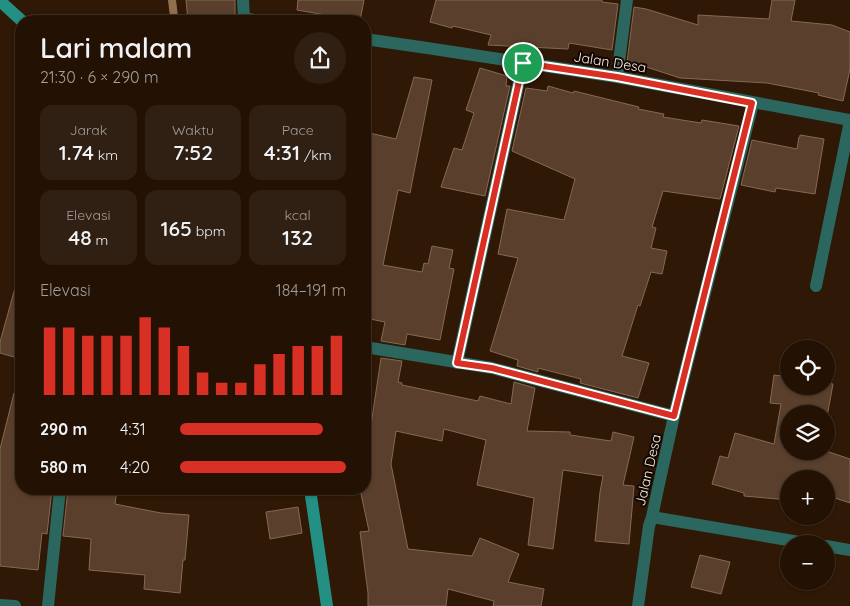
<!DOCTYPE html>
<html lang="id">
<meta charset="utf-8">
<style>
body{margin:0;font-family:Quicksand,sans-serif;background:#2f2013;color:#f1f3f6;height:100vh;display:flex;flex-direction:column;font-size:19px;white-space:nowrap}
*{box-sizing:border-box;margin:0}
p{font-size:16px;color:#a39e9a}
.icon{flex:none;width:28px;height:28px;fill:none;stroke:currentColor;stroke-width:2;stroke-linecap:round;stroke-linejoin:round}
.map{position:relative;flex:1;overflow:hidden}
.sheet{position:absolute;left:15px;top:15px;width:356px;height:480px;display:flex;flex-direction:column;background:#231204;border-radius:20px;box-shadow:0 1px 4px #0004,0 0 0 1px #403226}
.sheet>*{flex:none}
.fabs{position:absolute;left:780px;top:340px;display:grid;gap:10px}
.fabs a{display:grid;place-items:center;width:55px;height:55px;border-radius:50%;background:#231204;box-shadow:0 1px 4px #0004,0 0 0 1px #403226;font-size:25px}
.pin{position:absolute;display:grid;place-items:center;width:42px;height:42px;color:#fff;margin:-21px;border:2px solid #fff;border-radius:50%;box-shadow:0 1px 5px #0007}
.round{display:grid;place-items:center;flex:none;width:52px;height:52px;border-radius:26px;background:#2f2013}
.overview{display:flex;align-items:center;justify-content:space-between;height:85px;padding:0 25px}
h1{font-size:28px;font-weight:600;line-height:38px}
.stats{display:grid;grid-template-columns:repeat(3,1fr);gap:8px;height:85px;padding:5px 25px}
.stats div{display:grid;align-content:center;border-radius:12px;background:#2f2013;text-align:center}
.stats b{font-size:21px;font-weight:600}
.stats small{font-size:14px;font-weight:400}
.stats p{font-size:14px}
.chart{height:140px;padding:10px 25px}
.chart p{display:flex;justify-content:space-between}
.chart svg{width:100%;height:90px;margin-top:5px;stroke:#d93025;stroke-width:6}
ul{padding:0 25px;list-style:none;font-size:16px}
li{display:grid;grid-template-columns:80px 60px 1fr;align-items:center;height:38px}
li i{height:12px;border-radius:6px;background:#d93025}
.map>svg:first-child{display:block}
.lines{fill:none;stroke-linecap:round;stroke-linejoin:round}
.stream{stroke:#916e4d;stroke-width:8}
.building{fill:#593f2c;stroke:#856954}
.street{stroke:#2b675e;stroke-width:12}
.secondary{stroke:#239083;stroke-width:12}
.route-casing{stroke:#fff;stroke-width:10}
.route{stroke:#d93025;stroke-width:6}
.labels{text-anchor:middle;stroke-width:4;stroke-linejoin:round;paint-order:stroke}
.street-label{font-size:14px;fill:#fbebdf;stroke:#100602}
</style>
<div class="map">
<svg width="850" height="606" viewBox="0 0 850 606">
<rect width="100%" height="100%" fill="#2f1805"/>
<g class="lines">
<!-- stream -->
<polyline class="stream" points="171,21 174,17 172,0"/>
</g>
<!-- building -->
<g class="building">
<polygon points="186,0 235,0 235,21 188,21"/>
<polygon points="298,0 364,0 360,21 297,10"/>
<polygon points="436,0 602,0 602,2 618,4 612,50 569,43 568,49 488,45 491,35 453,26 452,28 430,22"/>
<polygon points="772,0 795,0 791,21 832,25 850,32 850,69 843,101 818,95 819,93 767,83 680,78 634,63 627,62 634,7 646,9 698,25 698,15 769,19"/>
<polygon points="480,68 507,76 506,86 510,86 485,196 441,187 454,148 462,150 474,113 466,110"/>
<polygon points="414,77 432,80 410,193 398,190 383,265 422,272 424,263 428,264 432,246 453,250 449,268 454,269 440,340 407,334 405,345 381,341 385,322 365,318 365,200 370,174 365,174 365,132 396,139"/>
<polygon points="548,86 573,93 574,91 639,107 638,109 664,114 663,117 701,123 702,120 739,126 720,199 663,191 652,227 656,228 651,248 667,251 662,274 651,272 640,306 638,305 622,356 649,363 638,398 580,383 581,379 538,368 538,372 517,366 518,360 490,351 518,258 498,254 507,209 564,220 575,179 512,151 526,88 547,91"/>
<polygon points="800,135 824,139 815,194 776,188 775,192 741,185 752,140 797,149 799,137 800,137"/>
<polygon points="15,288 21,289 21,359 0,353 0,342"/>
<polygon points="381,358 402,361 398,382 402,383 402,385 478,401 480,396 511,404 514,382 535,388 527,431 570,432 570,435 611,441 613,432 634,437 623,485 634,486 629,544 595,541 600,492 603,476 563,470 553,549 528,545 534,498 477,485 486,440 444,429 442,441 396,431 391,464 408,549 472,556 480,538 519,554 508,582 544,589 541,606 493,606 494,601 448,589 446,606 368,606 368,593 360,532 369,531 360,489 365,489 365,424 371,425"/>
<polygon points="774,375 789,377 789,386 826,386 826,383 833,384 826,422 826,414 789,414 789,451 826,451 850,459 850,503 826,495 826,479 789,479 789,500 744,496 744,493 712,484 720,456 728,458 735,433 774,444 781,404 770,403"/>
<polygon points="14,393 21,394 21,489 52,489 47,534 42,533 38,570 0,566 0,449"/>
<polygon points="68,489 117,489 115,504 161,513 189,515 185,560 183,560 180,593 144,589 145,575 89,570 91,539 63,536"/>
<polygon points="298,507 302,533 270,539 266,512"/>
<polygon points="700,555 730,562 721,594 691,587"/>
</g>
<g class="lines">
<!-- street -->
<g class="street">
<polyline points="243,0 244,21"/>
<polyline points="244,18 260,21"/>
<polyline points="365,39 427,48 617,77 850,120"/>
<polyline points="617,77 627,0"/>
<polyline points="816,286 850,121"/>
<polyline points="365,347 492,368 674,416 659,484 652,517 811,544"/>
<polyline points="457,363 523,63"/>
<polyline points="674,416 753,103"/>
<polyline points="826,546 850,550"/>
<polyline points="0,605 15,606"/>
<polyline points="48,606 60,489"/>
<polyline points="638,606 649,526 652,517"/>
</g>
<!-- secondary -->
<g class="secondary">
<polyline points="0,1 22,21"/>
<polyline points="310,489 327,606"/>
</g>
</g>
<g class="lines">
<!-- route casing -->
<g class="route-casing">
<polygon id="route" points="523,63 617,77 752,103 674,416 492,368 457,363"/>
</g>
<!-- route -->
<use href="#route" class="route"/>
</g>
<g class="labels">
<!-- street labels -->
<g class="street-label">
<text transform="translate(610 62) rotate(9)" y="5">Jalan Desa</text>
<text transform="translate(648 470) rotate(-77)" y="5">Jalan Desa</text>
</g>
</g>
</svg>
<div class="fabs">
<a><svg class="icon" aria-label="locate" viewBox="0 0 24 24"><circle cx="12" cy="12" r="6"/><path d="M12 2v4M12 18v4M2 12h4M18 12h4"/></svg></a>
<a><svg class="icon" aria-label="layers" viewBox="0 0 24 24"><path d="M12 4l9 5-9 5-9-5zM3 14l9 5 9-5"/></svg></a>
<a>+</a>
<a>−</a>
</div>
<div class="pin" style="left:523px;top:63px;background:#1e9e55"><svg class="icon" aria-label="arrive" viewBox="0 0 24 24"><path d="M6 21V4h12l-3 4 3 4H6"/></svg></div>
<section class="sheet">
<div class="overview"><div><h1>Lari malam</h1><p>21:30 · 6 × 290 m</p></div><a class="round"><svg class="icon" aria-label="share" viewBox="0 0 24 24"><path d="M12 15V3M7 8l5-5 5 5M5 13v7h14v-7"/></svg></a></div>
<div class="stats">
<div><p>Jarak</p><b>1.74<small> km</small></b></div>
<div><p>Waktu</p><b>7:52</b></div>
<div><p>Pace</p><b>4:31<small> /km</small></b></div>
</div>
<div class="stats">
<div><p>Elevasi</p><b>48<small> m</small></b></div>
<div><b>165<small> bpm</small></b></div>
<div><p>kcal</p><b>132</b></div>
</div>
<div class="chart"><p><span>Elevasi</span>184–191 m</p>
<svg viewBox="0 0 160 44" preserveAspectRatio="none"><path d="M5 44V11M15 44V11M25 44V15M35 44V15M45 44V15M55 44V6M65 44V11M75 44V20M85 44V33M95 44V38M105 44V38M115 44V29M125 44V24M135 44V20M145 44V20M155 44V15"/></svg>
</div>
<ul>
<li><b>290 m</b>4:31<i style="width:86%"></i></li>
<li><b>580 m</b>4:20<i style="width:100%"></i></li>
</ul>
</section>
</div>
